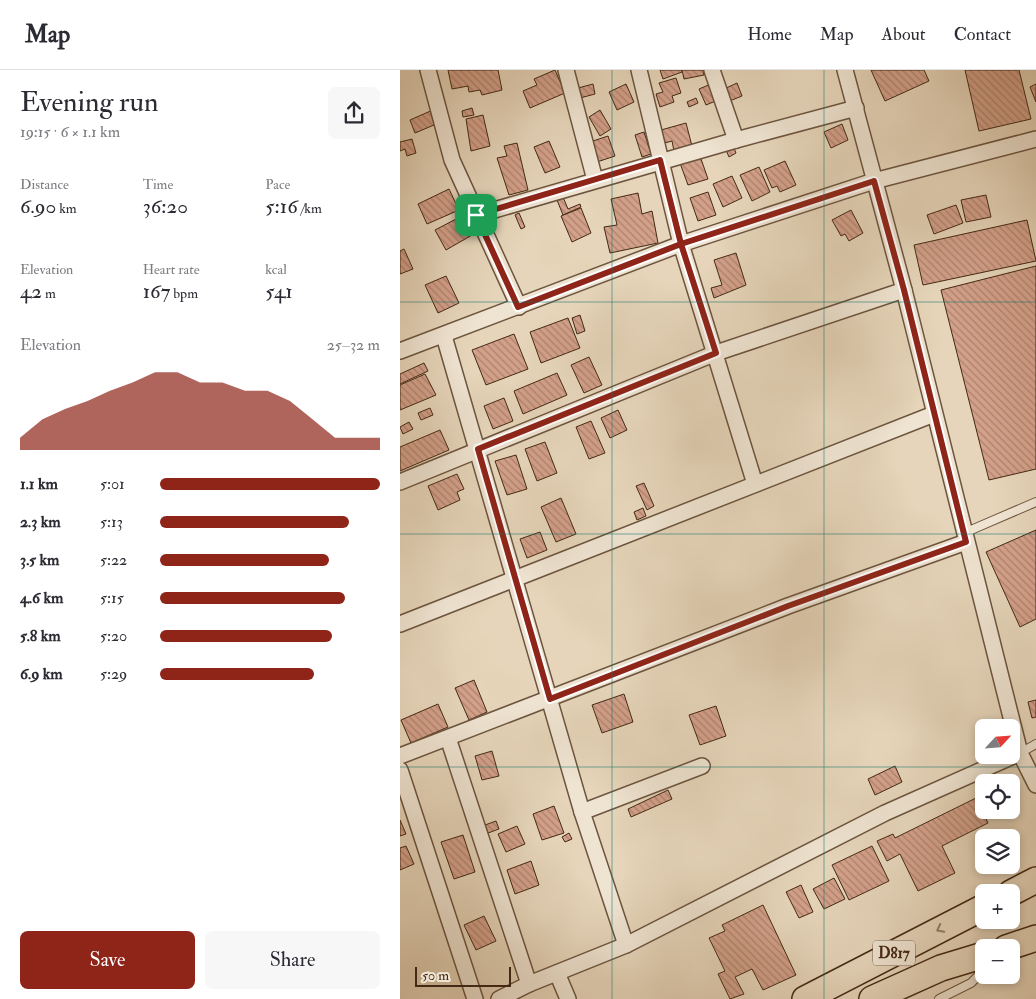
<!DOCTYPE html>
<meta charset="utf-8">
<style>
body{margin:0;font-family:"IM FELL Double Pica",serif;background:#f7f7f7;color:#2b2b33;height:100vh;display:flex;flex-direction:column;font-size:19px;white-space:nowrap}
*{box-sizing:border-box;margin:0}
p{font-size:16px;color:#7c7c81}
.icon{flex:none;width:28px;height:28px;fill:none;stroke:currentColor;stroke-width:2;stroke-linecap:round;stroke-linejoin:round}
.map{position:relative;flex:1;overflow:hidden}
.sheet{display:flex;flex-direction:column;background:#fff;width:400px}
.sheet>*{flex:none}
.needle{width:32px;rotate:64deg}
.controls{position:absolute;left:575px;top:649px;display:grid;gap:10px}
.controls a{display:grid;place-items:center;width:45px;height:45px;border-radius:8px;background:#fff;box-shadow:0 2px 8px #0003;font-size:25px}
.scale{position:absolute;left:15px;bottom:12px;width:96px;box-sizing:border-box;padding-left:5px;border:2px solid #442914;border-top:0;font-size:14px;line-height:18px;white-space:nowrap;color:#442914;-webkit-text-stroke:4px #efe4d2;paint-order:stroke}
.pin{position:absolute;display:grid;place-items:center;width:42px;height:42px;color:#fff;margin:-21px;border-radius:10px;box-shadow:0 2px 8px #0006}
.round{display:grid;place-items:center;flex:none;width:52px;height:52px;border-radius:8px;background:#f7f7f7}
.summary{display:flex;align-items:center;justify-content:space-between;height:85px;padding:0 20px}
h1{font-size:28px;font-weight:600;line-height:38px}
.metrics{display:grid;grid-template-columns:repeat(3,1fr);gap:8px;height:85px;padding:5px 20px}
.metrics div{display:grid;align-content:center}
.metrics b{font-size:21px;font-weight:600}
.metrics small{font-size:14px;font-weight:400}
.metrics p{font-size:14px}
.chart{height:140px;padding:10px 20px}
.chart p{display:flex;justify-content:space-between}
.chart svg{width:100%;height:90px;margin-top:5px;fill:#8f2418;opacity:.7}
.cta{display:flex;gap:10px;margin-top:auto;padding:10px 20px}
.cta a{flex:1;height:58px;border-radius:8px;background:#8f2418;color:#fff;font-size:20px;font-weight:600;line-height:58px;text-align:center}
.cta a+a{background:#f7f7f7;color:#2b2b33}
ul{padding:0 20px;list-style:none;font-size:16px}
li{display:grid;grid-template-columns:80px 60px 1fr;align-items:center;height:38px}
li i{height:12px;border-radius:6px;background:#8f2418}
header{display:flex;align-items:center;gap:30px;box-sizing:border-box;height:70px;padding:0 25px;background:#fff;border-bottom:1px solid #e1e1e2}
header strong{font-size:24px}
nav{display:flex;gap:28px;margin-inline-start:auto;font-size:18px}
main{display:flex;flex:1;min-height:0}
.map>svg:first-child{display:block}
.building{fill:url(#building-back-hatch);stroke:#442914}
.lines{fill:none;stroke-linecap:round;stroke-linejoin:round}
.service-casing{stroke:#6c543e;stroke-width:10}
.minor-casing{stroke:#6c543e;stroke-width:18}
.trunk-casing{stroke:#442914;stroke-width:28}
.service{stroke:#efe4d2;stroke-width:8}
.minor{stroke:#efe4d2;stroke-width:15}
.trunk{stroke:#e6d5ba;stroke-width:25}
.oneway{stroke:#957f67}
.route-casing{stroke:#fff;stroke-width:10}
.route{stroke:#8f2418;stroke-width:6}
.grid{fill:none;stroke:#0f766e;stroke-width:1;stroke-opacity:0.55}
.labels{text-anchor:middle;stroke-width:4.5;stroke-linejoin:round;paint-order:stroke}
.shield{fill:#efe4d2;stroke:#77614d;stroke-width:1}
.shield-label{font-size:15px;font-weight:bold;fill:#442914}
</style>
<header>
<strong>Map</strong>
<nav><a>Home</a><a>Map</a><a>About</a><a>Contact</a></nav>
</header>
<main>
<section class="sheet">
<div class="summary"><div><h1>Evening run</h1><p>19:15 · 6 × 1.1 km</p></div><a class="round"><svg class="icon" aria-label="share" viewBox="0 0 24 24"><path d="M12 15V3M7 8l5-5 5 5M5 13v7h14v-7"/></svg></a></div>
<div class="metrics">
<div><p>Distance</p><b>6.90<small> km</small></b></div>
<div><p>Time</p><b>36:20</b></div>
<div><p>Pace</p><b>5:16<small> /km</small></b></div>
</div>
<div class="metrics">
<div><p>Elevation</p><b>42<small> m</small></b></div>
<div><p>Heart rate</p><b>167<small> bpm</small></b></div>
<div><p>kcal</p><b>541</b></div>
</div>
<div class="chart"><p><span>Elevation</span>25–32 m</p>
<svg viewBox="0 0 160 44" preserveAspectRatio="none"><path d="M0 44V38L10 29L20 24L30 20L40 15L50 11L60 6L70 6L80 11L90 11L100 15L110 15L120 20L130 29L140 38L150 38L160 38V44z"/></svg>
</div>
<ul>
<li><b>1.1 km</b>5:01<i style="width:100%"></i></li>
<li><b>2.3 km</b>5:13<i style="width:86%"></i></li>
<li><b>3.5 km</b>5:22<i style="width:77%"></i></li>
<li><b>4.6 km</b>5:15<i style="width:84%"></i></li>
<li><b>5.8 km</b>5:20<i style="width:78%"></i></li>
<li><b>6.9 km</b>5:29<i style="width:70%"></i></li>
</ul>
<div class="cta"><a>Save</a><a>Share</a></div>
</section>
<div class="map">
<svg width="636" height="929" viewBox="0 0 636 929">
<defs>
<pattern id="building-back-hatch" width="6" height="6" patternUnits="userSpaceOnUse" patternTransform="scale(1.25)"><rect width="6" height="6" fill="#d3a089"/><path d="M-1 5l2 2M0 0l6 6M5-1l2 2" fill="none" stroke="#ad826f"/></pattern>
</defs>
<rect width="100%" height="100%" fill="#e6d5ba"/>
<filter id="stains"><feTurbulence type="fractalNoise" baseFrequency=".004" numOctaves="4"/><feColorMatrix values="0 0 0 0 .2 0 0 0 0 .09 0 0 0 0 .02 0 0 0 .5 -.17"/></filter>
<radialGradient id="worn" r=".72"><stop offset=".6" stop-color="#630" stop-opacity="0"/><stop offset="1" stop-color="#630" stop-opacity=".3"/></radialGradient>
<!-- building -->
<g class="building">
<polygon points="48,0 98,0 102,20 82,25 80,20 69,22 68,16 52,19"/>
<polygon points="155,0 165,23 130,38 123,21 137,15 134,9"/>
<polygon points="260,0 282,0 282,2 263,9"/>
<polygon points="282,0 303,0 304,5 284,9"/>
<polygon points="471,0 524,0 529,11 485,31"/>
<polygon points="565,0 619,0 631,49 579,61"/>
<polygon points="276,8 281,23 272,26 274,32 260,37 256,24 263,22 259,13"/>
<polygon points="337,13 342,26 327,32 322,20"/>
<polygon points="193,14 195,24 180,28 178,18"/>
<polygon points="226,14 234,32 217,40 209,22"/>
<polygon points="311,14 318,30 306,35 299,19"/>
<polygon points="636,14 636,32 630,17"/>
<polygon points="296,28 298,33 289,37 287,32"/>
<polygon points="72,38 74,45 63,47 62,41"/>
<polygon points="35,39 41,52 15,63 10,50"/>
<polygon points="200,40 211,59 200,66 189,47"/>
<polygon points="83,45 90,76 71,81 66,49"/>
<polygon points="286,53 292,76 274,81 272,71 265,73 261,60"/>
<polygon points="442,54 448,70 431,78 424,62"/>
<polygon points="244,62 251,84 242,87 235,65"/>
<polygon points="208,66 215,86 194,93 187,73"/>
<polygon points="12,69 16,83 7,86 5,79 0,81 0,72"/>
<polygon points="149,71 160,97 145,103 134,77"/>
<polygon points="117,73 128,120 109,125 97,88 107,86 104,76"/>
<polygon points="333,76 336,83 329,87 326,80"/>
<polygon points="300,86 308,109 288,115 280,93"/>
<polygon points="385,91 396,115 380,122 377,116 372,118 364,100"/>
<polygon points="359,97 370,122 352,131 340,105"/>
<polygon points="332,106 342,128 323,137 313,114"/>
<polygon points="49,119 59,140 27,154 18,134"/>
<polygon points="308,122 316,145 298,151 290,128"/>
<polygon points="238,123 242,144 252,141 258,173 210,183 204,157 217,155 211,129"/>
<polygon points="586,125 591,147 566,152 561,130"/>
<polygon points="163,127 168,139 180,134 181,137 163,145 157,130"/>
<polygon points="556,135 563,153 534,164 527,145"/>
<polygon points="181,138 191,163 172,172 161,146"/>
<polygon points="451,140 463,163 449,171 445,164 441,166 432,150"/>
<polygon points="119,143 125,157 121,159 115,145"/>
<polygon points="62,146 72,165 46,180 35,160"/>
<polygon points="627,150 636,191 523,215 514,175"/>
<polygon points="4,179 13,199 0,204 0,181"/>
<polygon points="336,183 346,215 314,228 311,218 322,215 314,190"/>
<polygon points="636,196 636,399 589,410 541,220"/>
<polygon points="46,206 59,233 38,243 25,215"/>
<polygon points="180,245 185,261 177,264 172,248"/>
<polygon points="168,248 180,278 141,293 130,262"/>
<polygon points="114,264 128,299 86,315 72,280"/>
<polygon points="189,287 202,315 184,323 171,295"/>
<polygon points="24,293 28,301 0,314 0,304"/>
<polygon points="157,303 167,325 123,344 114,321"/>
<polygon points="25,304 36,325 0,340 0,315"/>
<polygon points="104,328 113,351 93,359 84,336"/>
<polygon points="30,338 33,345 21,350 18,343"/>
<polygon points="218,340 227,360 210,368 201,348"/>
<polygon points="191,351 205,383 189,389 176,357"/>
<polygon points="9,352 13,359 3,364 0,357"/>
<polygon points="40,360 49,380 0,401 0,377"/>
<polygon points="145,372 157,403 137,411 125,379"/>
<polygon points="116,385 127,419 107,425 95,391"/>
<polygon points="57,404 64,419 57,422 60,430 38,440 28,416"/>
<polygon points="244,413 254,436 247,440 236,416"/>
<polygon points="161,428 176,464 156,472 141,437"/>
<polygon points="243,438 246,446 237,450 234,442"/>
<polygon points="636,460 636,549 620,557 586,482"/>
<polygon points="140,462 147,480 127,488 120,469"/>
<polygon points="74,610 87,642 69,650 55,618"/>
<polygon points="224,624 233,652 202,663 192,635"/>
<polygon points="636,630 636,647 632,648 628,632"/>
<polygon points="38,634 48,657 11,673 1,650"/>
<polygon points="316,636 326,666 300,675 289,645"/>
<polygon points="92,681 99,706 82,710 75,686"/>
<polygon points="495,696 502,712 475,725 468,709"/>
<polygon points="268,720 272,729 231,747 228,739"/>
<polygon points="576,728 588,753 542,776 555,803 518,821 500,784 487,791 477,771 493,764 495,768"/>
<polygon points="154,736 164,763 142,770 133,744"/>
<polygon points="0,750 6,764 0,766"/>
<polygon points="96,751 99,759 88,763 85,755"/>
<polygon points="117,756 125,774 106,782 98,764"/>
<polygon points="169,763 172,769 165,772 162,767"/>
<polygon points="63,765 75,802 54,809 41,772"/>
<polygon points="6,776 14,794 0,800 0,778"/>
<polygon points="472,776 489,811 449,830 432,795"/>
<polygon points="131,791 139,815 115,824 107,800"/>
<polygon points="434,808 445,829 424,839 413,819"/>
<polygon points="401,815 413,842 399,848 386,822"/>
<polygon points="363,835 396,905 363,920 352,899 335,907 344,924 330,929 318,904 325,901 309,868 325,861 322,855"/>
<polygon points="84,846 96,871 76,880 64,855"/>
</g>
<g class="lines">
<!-- service casing -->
<g class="service-casing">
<g id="service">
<polyline points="564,463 636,432"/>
<polyline points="620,683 636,674"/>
<polyline points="539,929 571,913 584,900"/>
</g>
</g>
<!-- minor casing -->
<g class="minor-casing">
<g id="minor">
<polyline points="28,0 52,90 119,237"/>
<polyline points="166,0 195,110"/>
<polyline points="239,0 281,174 355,414"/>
<polyline points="445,0 504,220 620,683 636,715"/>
<polyline points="336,70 456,38"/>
<polyline points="77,145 336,70 312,0"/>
<polyline points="44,266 182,742 226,875"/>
<polyline points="0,281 281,174 474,111 636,69"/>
<polyline points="0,412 316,283 504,220"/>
<polyline points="0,554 534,344"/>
<polyline points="48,668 129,914"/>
<polyline points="0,686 388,536 566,472"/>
<polyline points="0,700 75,929"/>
<polyline points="182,742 302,696"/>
<polyline points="157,903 168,929"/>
<polyline points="99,929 129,914 226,875 485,743 620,683"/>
</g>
</g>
<!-- trunk casing -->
<g class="trunk-casing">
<g id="trunk">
<polyline points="611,823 636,810"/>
<polyline points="606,878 636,868"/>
<polyline points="405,929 584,837"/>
<polyline points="472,929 541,898 584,885"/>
</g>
</g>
<!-- service -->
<use href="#service" class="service"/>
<!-- minor -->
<use href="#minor" class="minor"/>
<!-- trunk -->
<use href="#trunk" class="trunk"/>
</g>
<!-- one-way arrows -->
<defs><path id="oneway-chevron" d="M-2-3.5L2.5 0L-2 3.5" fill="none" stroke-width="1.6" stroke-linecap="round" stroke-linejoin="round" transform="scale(1.25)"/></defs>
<use class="oneway" href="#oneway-chevron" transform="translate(540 859) rotate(153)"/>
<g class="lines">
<!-- route casing -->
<g class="route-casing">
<polyline id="route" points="76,145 118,237 281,174 316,283 78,379 150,629 388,536 566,472 504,220 474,111 281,174 260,90 76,145"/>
</g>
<!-- route -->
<use href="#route" class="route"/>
</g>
<!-- grid -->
<path class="grid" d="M212 0V929M424 0V929M0 232H636M0 464H636M0 697H636"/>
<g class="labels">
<!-- shield labels -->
<rect class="shield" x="473" y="870.5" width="42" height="25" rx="4"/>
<g class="shield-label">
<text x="494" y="888">D817</text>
</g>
</g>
<rect width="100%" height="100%" filter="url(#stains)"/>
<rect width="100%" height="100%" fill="url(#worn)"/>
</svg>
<div class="controls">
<a><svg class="needle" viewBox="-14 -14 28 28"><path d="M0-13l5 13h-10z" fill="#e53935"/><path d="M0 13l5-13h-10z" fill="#7c7c81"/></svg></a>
<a><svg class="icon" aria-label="locate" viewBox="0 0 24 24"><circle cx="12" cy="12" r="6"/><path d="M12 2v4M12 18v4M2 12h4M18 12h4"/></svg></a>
<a><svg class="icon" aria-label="layers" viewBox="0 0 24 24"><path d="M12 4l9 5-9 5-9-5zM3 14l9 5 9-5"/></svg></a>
<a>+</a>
<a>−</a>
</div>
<div class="scale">50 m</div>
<div class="pin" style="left:76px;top:145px;background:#1e9e55"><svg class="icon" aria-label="arrive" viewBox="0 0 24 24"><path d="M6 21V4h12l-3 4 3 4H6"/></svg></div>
</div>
</main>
